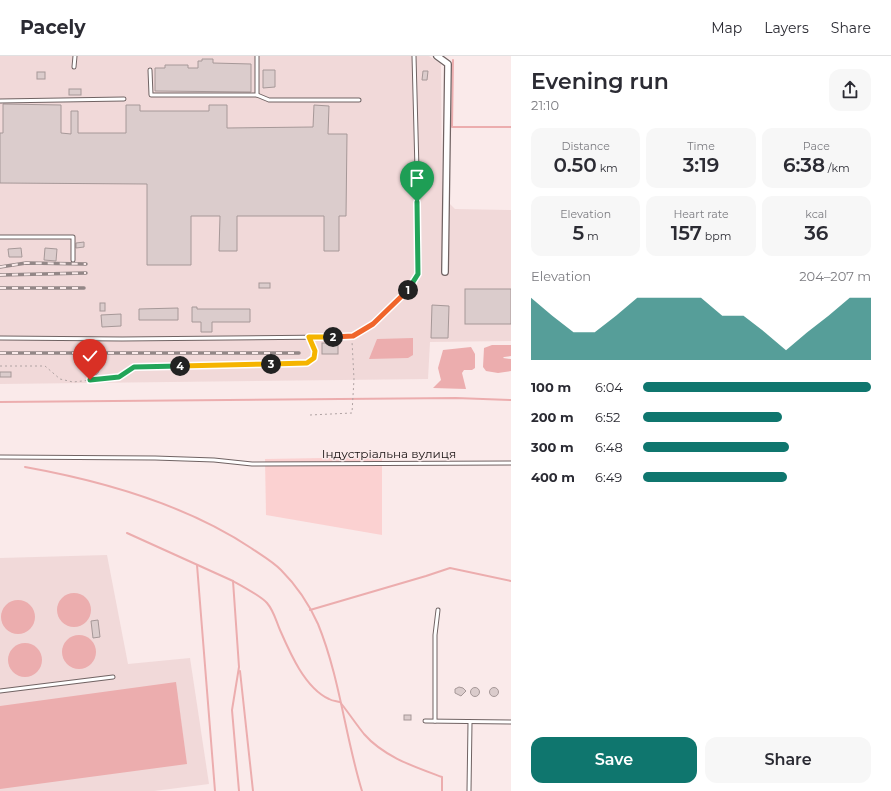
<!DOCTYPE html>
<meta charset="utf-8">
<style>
body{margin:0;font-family:Montserrat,sans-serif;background:#f7f7f7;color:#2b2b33;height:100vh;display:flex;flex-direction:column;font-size:15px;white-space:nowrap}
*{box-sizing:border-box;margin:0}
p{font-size:13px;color:#7c7c81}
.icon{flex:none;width:22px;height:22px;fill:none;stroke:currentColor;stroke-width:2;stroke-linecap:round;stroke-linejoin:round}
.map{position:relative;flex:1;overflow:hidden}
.side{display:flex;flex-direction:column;background:#fff;width:380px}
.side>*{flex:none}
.pin{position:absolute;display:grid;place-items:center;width:34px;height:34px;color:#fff;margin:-41px -17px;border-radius:50% 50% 50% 0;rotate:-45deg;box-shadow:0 0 4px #0007}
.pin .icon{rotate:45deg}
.km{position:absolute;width:20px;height:20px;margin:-10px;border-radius:50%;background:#222;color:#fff;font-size:11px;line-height:20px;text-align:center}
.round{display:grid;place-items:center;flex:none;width:42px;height:42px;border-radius:12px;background:#f7f7f7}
.headline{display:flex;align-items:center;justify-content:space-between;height:68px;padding:0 20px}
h1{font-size:22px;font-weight:600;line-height:30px}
.figures{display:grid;grid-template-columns:repeat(3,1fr);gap:6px;height:68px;padding:4px 20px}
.figures div{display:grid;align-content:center;border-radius:10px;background:#f7f7f7;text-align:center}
.figures b{font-size:20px;font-weight:600}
.figures small{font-size:11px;font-weight:400}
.figures p{font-size:11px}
.chart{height:112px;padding:8px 20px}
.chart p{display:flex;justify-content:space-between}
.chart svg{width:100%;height:72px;margin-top:4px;fill:#0f766e;opacity:.7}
.button{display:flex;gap:8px;margin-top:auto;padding:8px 20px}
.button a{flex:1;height:46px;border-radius:12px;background:#0f766e;color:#fff;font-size:16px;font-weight:600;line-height:46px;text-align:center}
.button a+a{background:#f7f7f7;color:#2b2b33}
ul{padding:0 20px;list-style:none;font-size:13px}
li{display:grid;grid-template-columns:64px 48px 1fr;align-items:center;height:30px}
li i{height:10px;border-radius:5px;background:#0f766e}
header{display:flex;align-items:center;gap:24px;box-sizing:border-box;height:56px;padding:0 20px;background:#fff;border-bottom:1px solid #e1e1e2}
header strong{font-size:19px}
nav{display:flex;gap:22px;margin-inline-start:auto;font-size:14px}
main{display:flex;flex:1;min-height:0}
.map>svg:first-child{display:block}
.built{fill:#f1d9d9}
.green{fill:#fbd1d1}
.water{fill:#ecadae}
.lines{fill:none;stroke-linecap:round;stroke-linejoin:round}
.stream{stroke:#ecadae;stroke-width:2}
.building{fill:#dbcccc;stroke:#a69898}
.service-casing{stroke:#706363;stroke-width:5}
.minor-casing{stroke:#706363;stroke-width:8}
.path{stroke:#b0a3a3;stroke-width:1;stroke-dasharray:2 3;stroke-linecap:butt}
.service{stroke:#fff;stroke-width:3}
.minor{stroke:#fff;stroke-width:5.5}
.rail-casing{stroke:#938787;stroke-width:3.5}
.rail{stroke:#faeaea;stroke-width:2;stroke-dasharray:6;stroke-linecap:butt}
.split-1-casing{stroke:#fff;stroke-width:8}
.split-2-casing{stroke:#fff;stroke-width:8}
.split-3-casing{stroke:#fff;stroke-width:8}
.split-4-casing{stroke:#fff;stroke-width:8}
.split-5-casing{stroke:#fff;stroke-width:8}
.split-1{stroke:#22a559;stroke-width:5}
.split-2{stroke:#f0652b;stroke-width:5}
.split-3{stroke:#f5b400;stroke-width:5}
.split-4{stroke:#f5b400;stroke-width:5}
.split-5{stroke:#22a559;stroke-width:5}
.labels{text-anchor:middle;stroke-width:3;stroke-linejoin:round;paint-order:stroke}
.street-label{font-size:12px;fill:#161010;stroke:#faeaea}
</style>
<header>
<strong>Pacely</strong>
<nav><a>Map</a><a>Layers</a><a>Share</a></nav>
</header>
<main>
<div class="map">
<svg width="511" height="735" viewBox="0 0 511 735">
<rect width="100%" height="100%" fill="#faeaea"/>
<!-- built -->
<g class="built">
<polygon points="0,0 429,0 441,8 442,140 455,153 511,154 511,285 430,286 428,323 0,328"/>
<polygon points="107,499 128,608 190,602 209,728 154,735 0,735 0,502"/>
</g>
<!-- green -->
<polygon class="green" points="382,401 382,479 266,459 265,403"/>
<!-- water -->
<g class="water">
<polygon points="413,282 413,299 408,302 369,303 377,283"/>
<polygon points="492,289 511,289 511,300 504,301 503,302 511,303 511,315 498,317 486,315 483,311 484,292"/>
<polygon points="471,291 475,298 475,312 472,314 464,314 462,317 466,333 433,332 441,324 438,312 443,294"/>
<circle cx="74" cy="554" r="17"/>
<circle cx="18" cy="561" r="17"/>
<circle cx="79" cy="596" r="17"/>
<circle cx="25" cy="604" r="17"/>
<polygon points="176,626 187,708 0,733 0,650"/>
</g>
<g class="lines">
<!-- stream -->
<g class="stream">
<polyline points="453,4 452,71 511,71"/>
<polyline points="0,346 456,342 511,344"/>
<path d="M25 411C103 425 185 448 251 492 261 499 272 505 281 514 296 529 309 548 318 568 340 622 345 680 362 735"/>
<polyline points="127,477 233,525 239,611 232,654 239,735"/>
<polyline points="197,509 215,735"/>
<path d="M233 525C242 530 261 540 267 547 274 555 276 565 280 574 290 597 305 632 329 643 332 645 336 645 340 646 348 656 356 668 364 678 384 701 415 711 442 721V735"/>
<polyline points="310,554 426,520 450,512 511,525"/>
<polyline points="240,615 253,735"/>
</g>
</g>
<!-- building -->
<g class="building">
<polygon points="202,3 213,3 213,7 251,8 251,36 155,35 155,12 165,12 165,9 188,9 188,12 198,12 198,5 202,5"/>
<polygon points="263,14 275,14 275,31 263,32"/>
<polygon points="423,15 428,15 427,24 422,24"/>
<rect x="37" y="16" width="8" height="7"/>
<rect x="69" y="33" width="12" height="6"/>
<polygon points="3,48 61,49 61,77 71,78 71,55 78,55 78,77 126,77 126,49 140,49 140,55 209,55 209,49 227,49 227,72 313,71 314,49 329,50 328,78 347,78 346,160 339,160 339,195 324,195 324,160 237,160 237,195 219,195 220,160 191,160 191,209 147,209 147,128 0,127 0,77 3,77"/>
<polygon points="84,186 84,191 76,192 76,187"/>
<polygon points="21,192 22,201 9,201 8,193"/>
<polygon points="45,192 57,193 56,205 44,204"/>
<rect x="259" y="227" width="11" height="5"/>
<rect x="465" y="233" width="46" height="35"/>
<rect x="100" y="247" width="5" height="8"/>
<polygon points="432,249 449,250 448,282 431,282"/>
<polygon points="192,251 197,251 197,253 250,253 250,266 212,266 212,276 201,276 201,266 192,266"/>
<polygon points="178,252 178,264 139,264 139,253"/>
<polygon points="121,258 121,270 102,271 101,259"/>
<rect x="322" y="287" width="16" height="11"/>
<circle cx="94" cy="314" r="5"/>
<rect x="0" y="316" width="11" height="5"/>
<polygon points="98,564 100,581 93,582 91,565"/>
<polygon points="459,631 463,632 466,635 461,640 455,637 455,633"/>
<circle cx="475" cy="636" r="4.5"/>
<circle cx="494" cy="636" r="4.5"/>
<rect x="404" y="659" width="7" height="5"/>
</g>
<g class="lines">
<!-- service casing -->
<g class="service-casing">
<g id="service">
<polyline points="74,11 75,0"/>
<polyline points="150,14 151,39 257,39 257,0"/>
<polyline points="257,39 269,44 359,44"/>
<polyline points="0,45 124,43"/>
<polyline points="0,181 73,181 73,204"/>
<polyline points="0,282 122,283 332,281 353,280 373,268 408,234 418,219 417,114 414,0"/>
<polyline points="0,401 155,402 214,404 252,408 511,407"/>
<polyline points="0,635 113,621"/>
<polyline points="425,665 511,666"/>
<polyline points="435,665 435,579 438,554"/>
<polyline points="469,735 470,667"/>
</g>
</g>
<!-- minor casing -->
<g class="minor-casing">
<polyline id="minor" points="437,0 448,8 445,216"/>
</g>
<!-- path -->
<g class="path">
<polyline points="0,310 45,310 60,323 73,326 119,321 135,311 307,307 314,302 315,295 311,285"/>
<polyline points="310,359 352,357 354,323 352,285"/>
</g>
<!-- service -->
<use href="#service" class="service"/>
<!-- minor -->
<use href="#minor" class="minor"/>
<!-- rail casing -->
<g class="rail-casing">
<g id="rail">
<polyline points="0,211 26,207 86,208"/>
<polyline points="0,219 86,217"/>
<polyline points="0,232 84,232"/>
<polyline points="0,297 299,297"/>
</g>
</g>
<!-- rail -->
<use href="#rail" class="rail"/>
</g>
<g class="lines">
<!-- split-1 casing -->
<g class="split-1-casing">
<polyline id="split-1" points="408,234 418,218 417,146"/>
</g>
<!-- split-2 casing -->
<g class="split-2-casing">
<polyline id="split-2" points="333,281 353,280 373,268 408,234"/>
</g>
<!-- split-3 casing -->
<g class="split-3-casing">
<polyline id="split-3" points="271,308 307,307 314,302 315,295 309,281 333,281"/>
</g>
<!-- split-4 casing -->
<g class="split-4-casing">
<polyline id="split-4" points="180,310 271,308"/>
</g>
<!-- split-5 casing -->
<g class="split-5-casing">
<polyline id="split-5" points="90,324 119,321 134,311 180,310"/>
</g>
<!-- split-1 -->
<use href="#split-1" class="split-1"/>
<!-- split-2 -->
<use href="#split-2" class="split-2"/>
<!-- split-3 -->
<use href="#split-3" class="split-3"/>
<!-- split-4 -->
<use href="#split-4" class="split-4"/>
<!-- split-5 -->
<use href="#split-5" class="split-5"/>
</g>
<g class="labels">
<!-- street labels -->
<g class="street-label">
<text x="389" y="402">Індустріальна вулиця</text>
</g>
</g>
</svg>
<div class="pin" style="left:417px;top:146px;background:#1e9e55"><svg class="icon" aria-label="arrive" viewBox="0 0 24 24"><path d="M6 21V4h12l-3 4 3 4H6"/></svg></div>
<div class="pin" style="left:90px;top:324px;background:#d93025"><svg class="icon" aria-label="check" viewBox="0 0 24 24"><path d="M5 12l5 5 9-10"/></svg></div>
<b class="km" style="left:408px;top:234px">1</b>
<b class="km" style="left:333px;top:281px">2</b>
<b class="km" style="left:271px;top:308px">3</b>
<b class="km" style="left:180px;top:310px">4</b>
</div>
<section class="side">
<div class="headline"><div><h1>Evening run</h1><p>21:10</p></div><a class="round"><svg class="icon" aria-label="share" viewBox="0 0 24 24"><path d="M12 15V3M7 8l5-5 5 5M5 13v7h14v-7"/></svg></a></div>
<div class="figures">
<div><p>Distance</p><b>0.50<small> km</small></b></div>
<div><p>Time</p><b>3:19</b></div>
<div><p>Pace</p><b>6:38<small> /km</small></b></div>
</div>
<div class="figures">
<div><p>Elevation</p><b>5<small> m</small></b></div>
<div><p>Heart rate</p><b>157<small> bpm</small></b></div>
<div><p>kcal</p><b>36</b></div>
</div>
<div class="chart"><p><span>Elevation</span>204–207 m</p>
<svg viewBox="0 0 160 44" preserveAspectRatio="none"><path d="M0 44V6L10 17L20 27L30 27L40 17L50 6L60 6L70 6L80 6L90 17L100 17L110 27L120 38L130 27L140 17L150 6L160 6V44z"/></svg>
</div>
<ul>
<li><b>100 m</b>6:04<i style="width:100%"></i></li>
<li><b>200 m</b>6:52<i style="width:61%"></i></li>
<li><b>300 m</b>6:48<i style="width:64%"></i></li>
<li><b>400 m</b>6:49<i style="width:63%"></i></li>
</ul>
<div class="button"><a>Save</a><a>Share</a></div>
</section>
</main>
